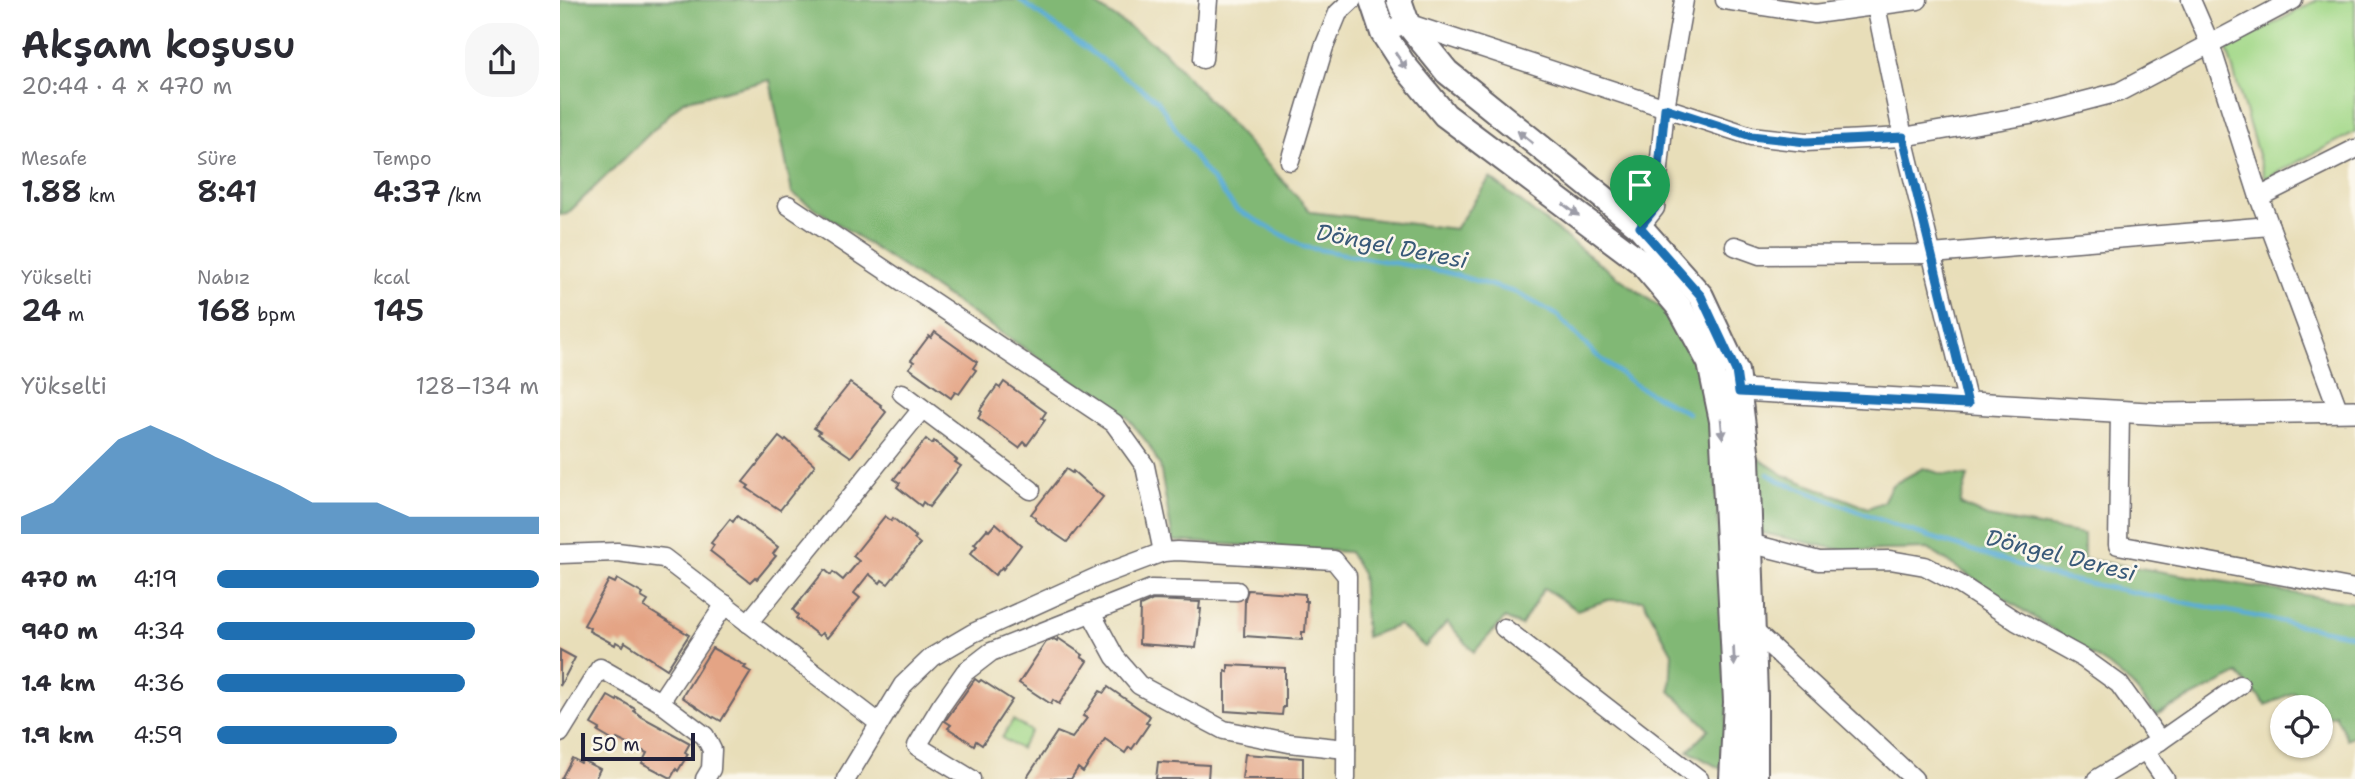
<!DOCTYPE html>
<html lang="tr">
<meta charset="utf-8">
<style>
body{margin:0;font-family:"Shantell Sans",sans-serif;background:#f7f7f7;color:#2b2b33;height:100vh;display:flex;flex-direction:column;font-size:26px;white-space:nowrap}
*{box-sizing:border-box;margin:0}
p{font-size:23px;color:#7c7c81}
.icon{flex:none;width:38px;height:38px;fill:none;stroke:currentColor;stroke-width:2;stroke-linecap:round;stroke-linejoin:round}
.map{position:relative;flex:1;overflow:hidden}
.side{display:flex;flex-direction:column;background:#fff;width:560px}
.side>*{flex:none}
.controls{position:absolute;left:1710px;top:695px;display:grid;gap:14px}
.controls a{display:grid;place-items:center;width:63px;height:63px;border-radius:50%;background:#fff;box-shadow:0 2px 5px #0004;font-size:35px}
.scale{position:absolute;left:21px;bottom:18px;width:114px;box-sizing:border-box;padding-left:7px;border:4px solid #22223b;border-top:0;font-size:19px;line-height:24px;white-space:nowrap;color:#22223b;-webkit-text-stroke:5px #fbf7ec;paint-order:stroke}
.pin{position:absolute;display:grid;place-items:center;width:60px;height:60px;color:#fff;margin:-72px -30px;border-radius:50% 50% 50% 0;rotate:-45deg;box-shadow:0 0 7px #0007}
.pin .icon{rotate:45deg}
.round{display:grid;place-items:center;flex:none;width:74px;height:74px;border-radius:28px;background:#f7f7f7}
.head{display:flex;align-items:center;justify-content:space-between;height:119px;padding:0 21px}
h1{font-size:38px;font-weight:600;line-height:52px}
.figures{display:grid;grid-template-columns:repeat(3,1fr);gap:10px;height:119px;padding:7px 21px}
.figures div{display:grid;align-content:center}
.figures b{font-size:30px;font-weight:600}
.figures small{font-size:19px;font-weight:400}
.figures p{font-size:19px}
.chart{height:196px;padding:14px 21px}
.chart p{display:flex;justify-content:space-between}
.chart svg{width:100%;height:126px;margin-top:7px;fill:#1f6fb2;opacity:.7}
ul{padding:0 21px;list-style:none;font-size:23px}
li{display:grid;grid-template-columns:112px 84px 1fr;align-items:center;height:52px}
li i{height:18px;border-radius:9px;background:#1f6fb2}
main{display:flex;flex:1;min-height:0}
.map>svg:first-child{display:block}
.green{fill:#a2d888;stroke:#627d62;stroke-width:2}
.forest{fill:#81b874;stroke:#526d58;stroke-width:2}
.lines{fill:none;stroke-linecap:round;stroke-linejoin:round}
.stream{stroke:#5badd6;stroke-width:4.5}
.building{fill:#e4a485}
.minor-casing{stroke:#676467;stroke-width:21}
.tertiary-casing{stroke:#676467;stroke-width:24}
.secondary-casing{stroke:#676467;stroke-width:28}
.minor{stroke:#fff;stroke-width:18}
.tertiary{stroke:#fff;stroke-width:21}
.secondary{stroke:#fff;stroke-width:24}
.oneway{fill:#9c9ca7}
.route-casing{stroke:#fff;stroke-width:14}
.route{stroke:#1f6fb2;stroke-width:9}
.labels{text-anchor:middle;stroke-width:5;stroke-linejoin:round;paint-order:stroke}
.water-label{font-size:23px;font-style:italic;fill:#395a79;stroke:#fbf7ec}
</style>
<main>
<section class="side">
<div class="head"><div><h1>Akşam koşusu</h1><p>20:44 · 4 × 470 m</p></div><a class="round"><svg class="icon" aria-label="share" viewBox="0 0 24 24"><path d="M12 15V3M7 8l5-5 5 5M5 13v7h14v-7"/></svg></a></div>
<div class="figures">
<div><p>Mesafe</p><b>1.88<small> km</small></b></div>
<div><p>Süre</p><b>8:41</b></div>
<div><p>Tempo</p><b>4:37<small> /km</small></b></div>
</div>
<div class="figures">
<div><p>Yükselti</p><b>24<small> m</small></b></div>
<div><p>Nabız</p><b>168<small> bpm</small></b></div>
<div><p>kcal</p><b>145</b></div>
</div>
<div class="chart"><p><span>Yükselti</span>128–134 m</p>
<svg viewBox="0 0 160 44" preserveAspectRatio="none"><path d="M0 44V38L10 33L20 22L30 11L40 6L50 11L60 17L70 22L80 27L90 33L100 33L110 33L120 38L130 38L140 38L150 38L160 38V44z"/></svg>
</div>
<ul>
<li><b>470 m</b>4:19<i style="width:100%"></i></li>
<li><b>940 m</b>4:34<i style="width:80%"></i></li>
<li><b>1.4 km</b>4:36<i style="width:77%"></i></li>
<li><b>1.9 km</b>4:59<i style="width:56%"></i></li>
</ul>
</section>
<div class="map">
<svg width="1795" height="779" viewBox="0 0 1795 779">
<rect width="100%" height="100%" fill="#fbf7ec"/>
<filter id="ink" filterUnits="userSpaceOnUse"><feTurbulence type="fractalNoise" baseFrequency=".0143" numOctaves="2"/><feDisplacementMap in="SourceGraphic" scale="14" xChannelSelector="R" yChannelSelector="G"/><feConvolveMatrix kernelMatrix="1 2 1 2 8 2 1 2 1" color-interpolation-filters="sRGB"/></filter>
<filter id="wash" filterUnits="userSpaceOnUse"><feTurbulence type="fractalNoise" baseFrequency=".00686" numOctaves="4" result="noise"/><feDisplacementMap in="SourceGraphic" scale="28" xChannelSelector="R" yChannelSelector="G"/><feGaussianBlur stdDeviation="1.57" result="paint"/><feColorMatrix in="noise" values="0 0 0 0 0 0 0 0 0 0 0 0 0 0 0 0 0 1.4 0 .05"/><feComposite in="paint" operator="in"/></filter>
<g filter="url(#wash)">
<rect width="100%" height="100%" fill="#e8deb9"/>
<!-- green -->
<g class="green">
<polygon points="1757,0 1795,0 1795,132 1705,179 1667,49"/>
<polygon points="453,720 471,731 460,749 442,738"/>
</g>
<!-- forest -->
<g class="forest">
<polygon points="0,0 529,0 603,50 751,212 895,229 930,178 1040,264 1101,308 1139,371 1154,450 1169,696 1161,769 1128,751 1149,729 1110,691 1112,653 1083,600 1048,600 1017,610 984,588 961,626 945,618 914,652 887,622 865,647 839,625 806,637 802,574 789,552 613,541 600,466 589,445 567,417 232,193 210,80 123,101 7,214 0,215"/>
<polygon points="1198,458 1224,475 1308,508 1323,502 1332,485 1363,468 1382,474 1408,476 1400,504 1427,517 1524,534 1524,559 1795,603 1795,735 1787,739 1775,714 1761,719 1760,707 1742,707 1734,692 1706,705 1678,674 1596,715 1571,684 1549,666 1368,549 1286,551 1198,532"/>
</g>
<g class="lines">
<!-- stream -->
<g class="stream">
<polyline points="460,0 597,100 637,161 676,209 744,247 886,272 957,293 997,315 1035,354 1077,386 1128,413"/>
<polyline points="1208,474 1217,480 1342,528 1496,577 1795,636"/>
</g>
</g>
<g id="blocks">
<!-- building -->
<g class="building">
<polygon points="375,332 417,362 413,368 416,370 399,394 395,392 391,398 349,368 354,362 351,360 369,336 371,338"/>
<polygon points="444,382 486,412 482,418 485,420 467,445 464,442 459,448 418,418 422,412 420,410 437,386 440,388"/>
<polygon points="290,383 321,405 320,406 326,412 291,457 258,434 260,432 254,428"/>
<polygon points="219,437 224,441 226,439 255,465 220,510 187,488 189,486 183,482"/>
<polygon points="366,439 372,444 374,441 397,460 395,462 401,466 369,507 363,502 361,506 337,487 340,483 334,479"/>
<polygon points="506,469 512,473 513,471 543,497 507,542 475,520 476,518 471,514"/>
<polygon points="177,516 218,547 213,554 216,556 197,579 195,577 190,582 150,551 154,545 151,543 170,519 173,522"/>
<polygon points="325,516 331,521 333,518 356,537 354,539 360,544 328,584 322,580 320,583 309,574 294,593 300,598 267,638 262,633 259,636 236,618 238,615 233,610 265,570 271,575 273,572 283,580 299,561 293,556"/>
<polygon points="436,523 461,545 443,569 442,567 435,575 410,554 417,546 414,544 427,529 429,531"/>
<polygon points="57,579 83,594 81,597 88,601 84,607 129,635 107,669 65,642 63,646 56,642 55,645 29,631 30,628 24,625 49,580 55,583"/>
<polygon points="688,590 745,594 745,601 747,601 745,632 742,632 742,640 684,636 685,599"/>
<polygon points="593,600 640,602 639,609 641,609 636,648 579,644 580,606"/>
<polygon points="498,638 523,655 521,657 527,661 499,704 493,700 491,704 459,683 486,642 494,639 497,641"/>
<polygon points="152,648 186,666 184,668 191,672 161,721 154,717 153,718 122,697"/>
<polygon points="0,650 15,658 0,686"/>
<polygon points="668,665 725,668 725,707 723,707 722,715 665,711 665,671 668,672"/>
<polygon points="415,679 419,682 421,680 452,700 422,745 416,741 414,745 388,728 391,725 385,721"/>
<polygon points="548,687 590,716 586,723 589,724 572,749 569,747 565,753 545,739 523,772 518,768 511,779 466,779 497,732 512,738 527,718 523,716 540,691 544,693"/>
<polygon points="48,696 57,701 58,699 75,709 74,711 82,717 130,743 125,752 128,754 118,771 116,769 111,778 82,763 87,753 57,739 55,742 38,732 40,729 31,724"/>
<polygon points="685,754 743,758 743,779 682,779"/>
<polygon points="12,758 21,763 22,760 40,769 35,779 1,779"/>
<polygon points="598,762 649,765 648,779 596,779"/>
</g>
</g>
</g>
<g filter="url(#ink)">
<use href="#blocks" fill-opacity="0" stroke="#676467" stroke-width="2"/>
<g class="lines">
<!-- minor casing -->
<g class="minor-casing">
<g id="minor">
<polyline points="1165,0 1255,14 1358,0"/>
<polyline points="1631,0 1650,44 1699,197 1779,412"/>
<polyline points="1316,6 1343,137 1408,404"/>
<polyline points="823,33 847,23 1191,136 1246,142 1343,137 1470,115 1559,92 1733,0"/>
<polyline points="643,59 648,0"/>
<polyline points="730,161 764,47 778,13 792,0"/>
<polyline points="1699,197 1795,149"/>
<polyline points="228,205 554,423 585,466 603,552"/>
<polyline points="1080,227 1095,208 1105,108 1124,0"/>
<polyline points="1175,246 1200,255 1372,254 1710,226"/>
<polyline points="342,393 471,490"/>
<polyline points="1560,412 1558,545 1795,589"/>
<polyline points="1189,543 1259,561 1330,560 1365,566 1399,584 1456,621 1523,658 1559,684 1600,741"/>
<polyline points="0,554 57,552 104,558 319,723"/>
<polyline points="531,613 555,657 579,685 626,710 664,730 729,743 786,749"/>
<polyline points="188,623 362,409"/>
<polyline points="944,628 1139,779"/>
<polyline points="1192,629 1354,779"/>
<polyline points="100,702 165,604"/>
<polyline points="0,733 40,668 100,702 145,736 152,750 151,769 145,779"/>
<polyline points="1585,750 1605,779"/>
<polyline points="286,779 343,685 372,657 413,633 539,576 603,552 617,551 774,560 787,576 786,779"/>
<polyline points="411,779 357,746 381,706 405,672 431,652 591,589 677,591"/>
<polyline points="1537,779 1600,741 1680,685"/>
</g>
</g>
<!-- tertiary casing -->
<g class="tertiary-casing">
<polyline id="tertiary" points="1164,389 1606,414 1795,411"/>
</g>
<!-- secondary casing -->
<g class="secondary-casing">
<g id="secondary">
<polyline points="812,0 823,33 843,64 885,115 1081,262 1120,308 1150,363 1162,421 1176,702 1172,779"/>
<polyline points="839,0 847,23 887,72 1080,227 1141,296 1176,371 1187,458 1195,696 1195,779"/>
</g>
</g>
<!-- minor -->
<use href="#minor" class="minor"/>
<!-- tertiary -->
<use href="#tertiary" class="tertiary"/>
<!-- secondary -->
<use href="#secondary" class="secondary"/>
</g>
<!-- one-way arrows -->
<defs><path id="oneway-solid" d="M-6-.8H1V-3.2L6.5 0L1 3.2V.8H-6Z" transform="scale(1.75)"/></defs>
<g class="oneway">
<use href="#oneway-solid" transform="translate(841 61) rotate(55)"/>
<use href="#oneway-solid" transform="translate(965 137) rotate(-141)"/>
<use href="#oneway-solid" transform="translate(1011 210) rotate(37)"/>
<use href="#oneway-solid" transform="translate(1162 429) rotate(85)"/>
<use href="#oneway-solid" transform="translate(1174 656) rotate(87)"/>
</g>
</g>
<g class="lines" filter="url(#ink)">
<!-- route casing -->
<g class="route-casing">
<polygon id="route" points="1105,108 1191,136 1246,142 1343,137 1408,404 1179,392 1176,371 1141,296 1080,227 1095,208"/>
</g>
<!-- route -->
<use href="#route" class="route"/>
</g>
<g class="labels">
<!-- water labels -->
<g class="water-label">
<text transform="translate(832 246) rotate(11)" y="8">Döngel Deresi</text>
<text transform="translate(1501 555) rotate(14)" y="8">Döngel Deresi</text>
</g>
</g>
</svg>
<div class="controls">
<a><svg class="icon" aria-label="locate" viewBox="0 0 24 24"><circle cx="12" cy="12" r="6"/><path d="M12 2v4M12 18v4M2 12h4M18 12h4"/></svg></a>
</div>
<div class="scale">50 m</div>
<div class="pin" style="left:1080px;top:227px;background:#1e9e55"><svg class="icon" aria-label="arrive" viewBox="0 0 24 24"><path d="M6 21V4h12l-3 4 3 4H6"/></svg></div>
</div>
</main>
